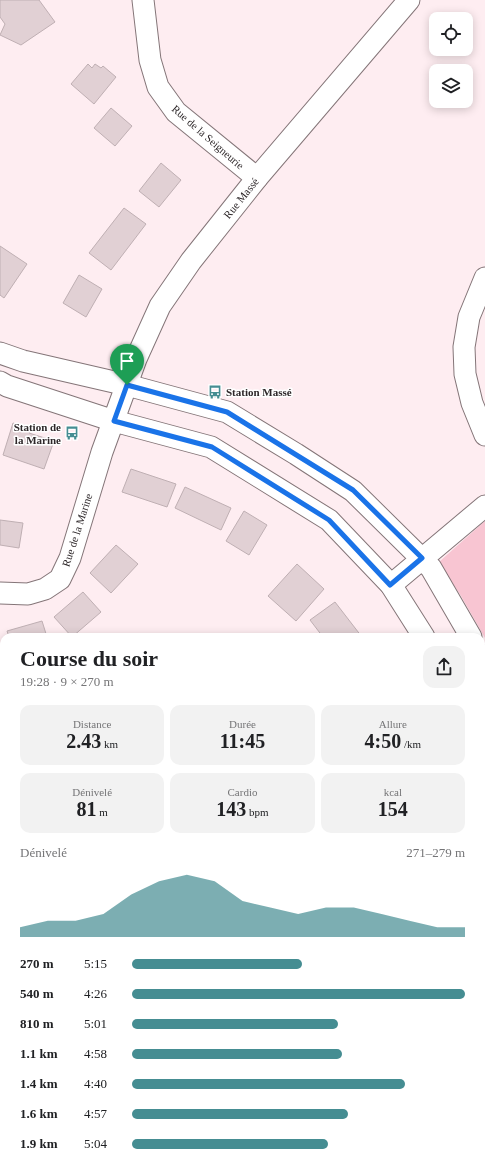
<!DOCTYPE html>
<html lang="fr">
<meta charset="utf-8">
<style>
body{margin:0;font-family:"Times New Roman",serif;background:#f2f2f2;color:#202124;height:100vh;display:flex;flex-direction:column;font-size:15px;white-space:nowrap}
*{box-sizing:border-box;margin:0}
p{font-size:13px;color:#757577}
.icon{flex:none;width:22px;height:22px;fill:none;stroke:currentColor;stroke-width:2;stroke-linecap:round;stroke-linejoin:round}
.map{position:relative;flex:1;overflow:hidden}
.panel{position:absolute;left:0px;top:633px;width:485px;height:534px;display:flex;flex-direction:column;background:#fff;border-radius:12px 12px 0 0;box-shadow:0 2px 10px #0003}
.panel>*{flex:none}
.fabs{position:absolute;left:429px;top:12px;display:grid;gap:8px}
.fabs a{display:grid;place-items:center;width:44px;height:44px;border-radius:8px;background:#fff;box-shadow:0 2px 10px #0003;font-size:20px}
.pin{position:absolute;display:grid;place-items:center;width:34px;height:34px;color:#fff;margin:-41px -17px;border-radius:50% 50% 50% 0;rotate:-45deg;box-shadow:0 0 4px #0007}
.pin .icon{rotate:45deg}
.round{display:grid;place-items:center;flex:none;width:42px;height:42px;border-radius:12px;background:#f2f2f2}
.headline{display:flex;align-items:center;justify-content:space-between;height:68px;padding:0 20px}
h1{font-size:22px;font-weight:600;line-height:30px}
.metrics{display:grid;grid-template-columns:repeat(3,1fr);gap:6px;height:68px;padding:4px 20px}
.metrics div{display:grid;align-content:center;border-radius:10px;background:#f2f2f2;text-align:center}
.metrics b{font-size:20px;font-weight:600}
.metrics small{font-size:11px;font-weight:400}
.metrics p{font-size:11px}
.chart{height:112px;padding:8px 20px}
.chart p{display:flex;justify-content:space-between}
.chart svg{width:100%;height:72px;margin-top:4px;fill:#458d92;opacity:.7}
ul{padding:0 20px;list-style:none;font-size:13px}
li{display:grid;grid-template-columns:64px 48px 1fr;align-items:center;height:30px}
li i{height:10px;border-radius:5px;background:#458d92}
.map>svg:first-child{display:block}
.green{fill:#f8c5d2}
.building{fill:#e1d0d4;stroke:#bfafb3}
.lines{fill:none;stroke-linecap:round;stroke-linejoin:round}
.minor-casing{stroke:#847578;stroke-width:23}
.minor{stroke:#fff;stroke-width:21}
.route-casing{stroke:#fff;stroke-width:8}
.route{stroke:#1a73e8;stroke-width:5}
.labels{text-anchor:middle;stroke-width:3;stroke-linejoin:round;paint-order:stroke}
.street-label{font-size:11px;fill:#2d2729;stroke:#fff}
.poi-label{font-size:11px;font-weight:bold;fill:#2d2729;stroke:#fff;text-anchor:start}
</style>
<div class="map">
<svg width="485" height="1167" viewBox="0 0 485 1167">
<rect width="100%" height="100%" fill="#feedf1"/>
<!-- green -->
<g class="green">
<polygon points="485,521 485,638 461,596 439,562"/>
<polygon points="485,1083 485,1167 405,1167 409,1163 481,1163 481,1087"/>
</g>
<!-- building -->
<g class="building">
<polygon points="0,0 39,0 55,22 21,45 0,35 5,24 0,17"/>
<polygon points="88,64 92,68 95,64 101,68 103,66 116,77 94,104 71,84"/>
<polygon points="111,108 132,126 115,146 94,128"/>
<polygon points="161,163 181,180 159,207 139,191"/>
<polygon points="124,208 146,224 111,270 89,253"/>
<polygon points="0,246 27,264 4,298 0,295"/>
<polygon points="79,275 102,289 86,317 63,303"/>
<polygon points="13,423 31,429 29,433 54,441 44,469 3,455"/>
<polygon points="131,469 176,484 167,507 122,492"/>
<polygon points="185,487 231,508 221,530 175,508"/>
<polygon points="244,511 267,525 249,555 226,541"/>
<polygon points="0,520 23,523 19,548 0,545"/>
<polygon points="116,545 138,564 111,593 90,573"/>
<polygon points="297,564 324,589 296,621 268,596"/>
<polygon points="83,592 101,612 72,637 54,617"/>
<polygon points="335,602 362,637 323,637 310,620"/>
<polygon points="42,621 47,637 9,637 7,631"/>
<polygon points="4,959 4,993 1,996 0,963"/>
<polygon points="0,1053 4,1057 4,1074 1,1076 4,1079 4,1082 0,1086"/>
<polygon points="127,1163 164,1163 160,1167 123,1167"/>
<polygon points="313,1163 336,1163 332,1167 317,1167"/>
</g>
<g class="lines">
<!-- minor casing -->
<g class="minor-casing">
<g id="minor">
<polyline points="143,0 150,60 158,87 176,112 257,178"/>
<polyline points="485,278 469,317 464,347 465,374 472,403 485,435"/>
<polyline points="0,353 23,361 127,385 227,412 296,454 353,491 431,568 471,637"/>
<polyline points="0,382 7,386 114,421 211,447 329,520 391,585 424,637"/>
<polyline points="391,585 485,506"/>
<polyline points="0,593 28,594 45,589 60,579 70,558 102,452 136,359 160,306 191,261 257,178 409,0"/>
<polyline points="481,655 485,662"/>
<polyline points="481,780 485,797"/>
<polyline points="481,816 485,814"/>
<polyline points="0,915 4,910"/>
<polyline points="481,1106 485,1103"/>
<polyline points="13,1163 17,1167"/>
<polyline points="72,1167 77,1163"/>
<polyline points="418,1167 423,1163"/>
</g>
</g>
<!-- minor -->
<use href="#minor" class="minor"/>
</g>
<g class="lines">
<!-- route casing -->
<g class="route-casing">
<polygon id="route" points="127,385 227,412 353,490 422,558 390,585 329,520 212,447 114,421"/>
</g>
<!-- route -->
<use href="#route" class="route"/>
</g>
<!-- icons -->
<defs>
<g id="bus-bare" transform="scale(1.08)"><path d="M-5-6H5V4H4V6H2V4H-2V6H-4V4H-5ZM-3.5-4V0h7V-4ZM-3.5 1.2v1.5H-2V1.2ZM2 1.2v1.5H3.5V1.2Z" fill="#458d92" stroke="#fff" stroke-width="2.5" paint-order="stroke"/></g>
</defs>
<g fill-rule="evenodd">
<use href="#bus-bare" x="215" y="392"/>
<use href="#bus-bare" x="72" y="433"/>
</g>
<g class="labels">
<!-- street labels -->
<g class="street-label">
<text transform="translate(208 137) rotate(41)" y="4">Rue de la Seigneurie</text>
<text transform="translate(241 198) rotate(-51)" y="4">Rue Massé</text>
<text transform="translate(77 530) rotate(-72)" y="4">Rue de la Marine</text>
</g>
<!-- poi labels -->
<g class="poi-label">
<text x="226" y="396">Station Massé</text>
<text x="61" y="431" text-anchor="end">Station de<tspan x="61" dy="13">la Marine</tspan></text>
</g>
</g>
</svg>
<div class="fabs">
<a><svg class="icon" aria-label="locate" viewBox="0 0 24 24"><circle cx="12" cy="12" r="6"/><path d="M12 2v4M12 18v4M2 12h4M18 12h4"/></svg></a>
<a><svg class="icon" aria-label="layers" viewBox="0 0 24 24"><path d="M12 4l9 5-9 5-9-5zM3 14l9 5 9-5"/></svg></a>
</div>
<div class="pin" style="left:127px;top:385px;background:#1e9e55"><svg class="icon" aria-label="arrive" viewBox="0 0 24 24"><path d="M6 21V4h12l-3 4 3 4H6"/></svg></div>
<section class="panel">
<div class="headline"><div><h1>Course du soir</h1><p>19:28 · 9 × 270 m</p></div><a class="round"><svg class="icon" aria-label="share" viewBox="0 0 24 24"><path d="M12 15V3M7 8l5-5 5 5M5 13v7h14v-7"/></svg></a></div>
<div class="metrics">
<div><p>Distance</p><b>2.43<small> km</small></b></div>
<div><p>Durée</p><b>11:45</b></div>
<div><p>Allure</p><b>4:50<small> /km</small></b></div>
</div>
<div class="metrics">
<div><p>Dénivelé</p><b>81<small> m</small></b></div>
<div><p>Cardio</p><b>143<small> bpm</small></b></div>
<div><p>kcal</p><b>154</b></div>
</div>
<div class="chart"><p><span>Dénivelé</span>271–279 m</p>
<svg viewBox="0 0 160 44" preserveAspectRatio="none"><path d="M0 44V38L10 34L20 34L30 30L40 18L50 10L60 6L70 10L80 22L90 26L100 30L110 26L120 26L130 30L140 34L150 38L160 38V44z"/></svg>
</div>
<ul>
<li><b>270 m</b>5:15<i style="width:51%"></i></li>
<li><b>540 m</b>4:26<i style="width:100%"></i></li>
<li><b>810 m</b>5:01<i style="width:62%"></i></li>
<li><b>1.1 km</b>4:58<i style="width:63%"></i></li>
<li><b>1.4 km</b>4:40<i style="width:82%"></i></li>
<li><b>1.6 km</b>4:57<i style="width:65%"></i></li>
<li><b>1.9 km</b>5:04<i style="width:59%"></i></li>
</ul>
</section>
</div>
